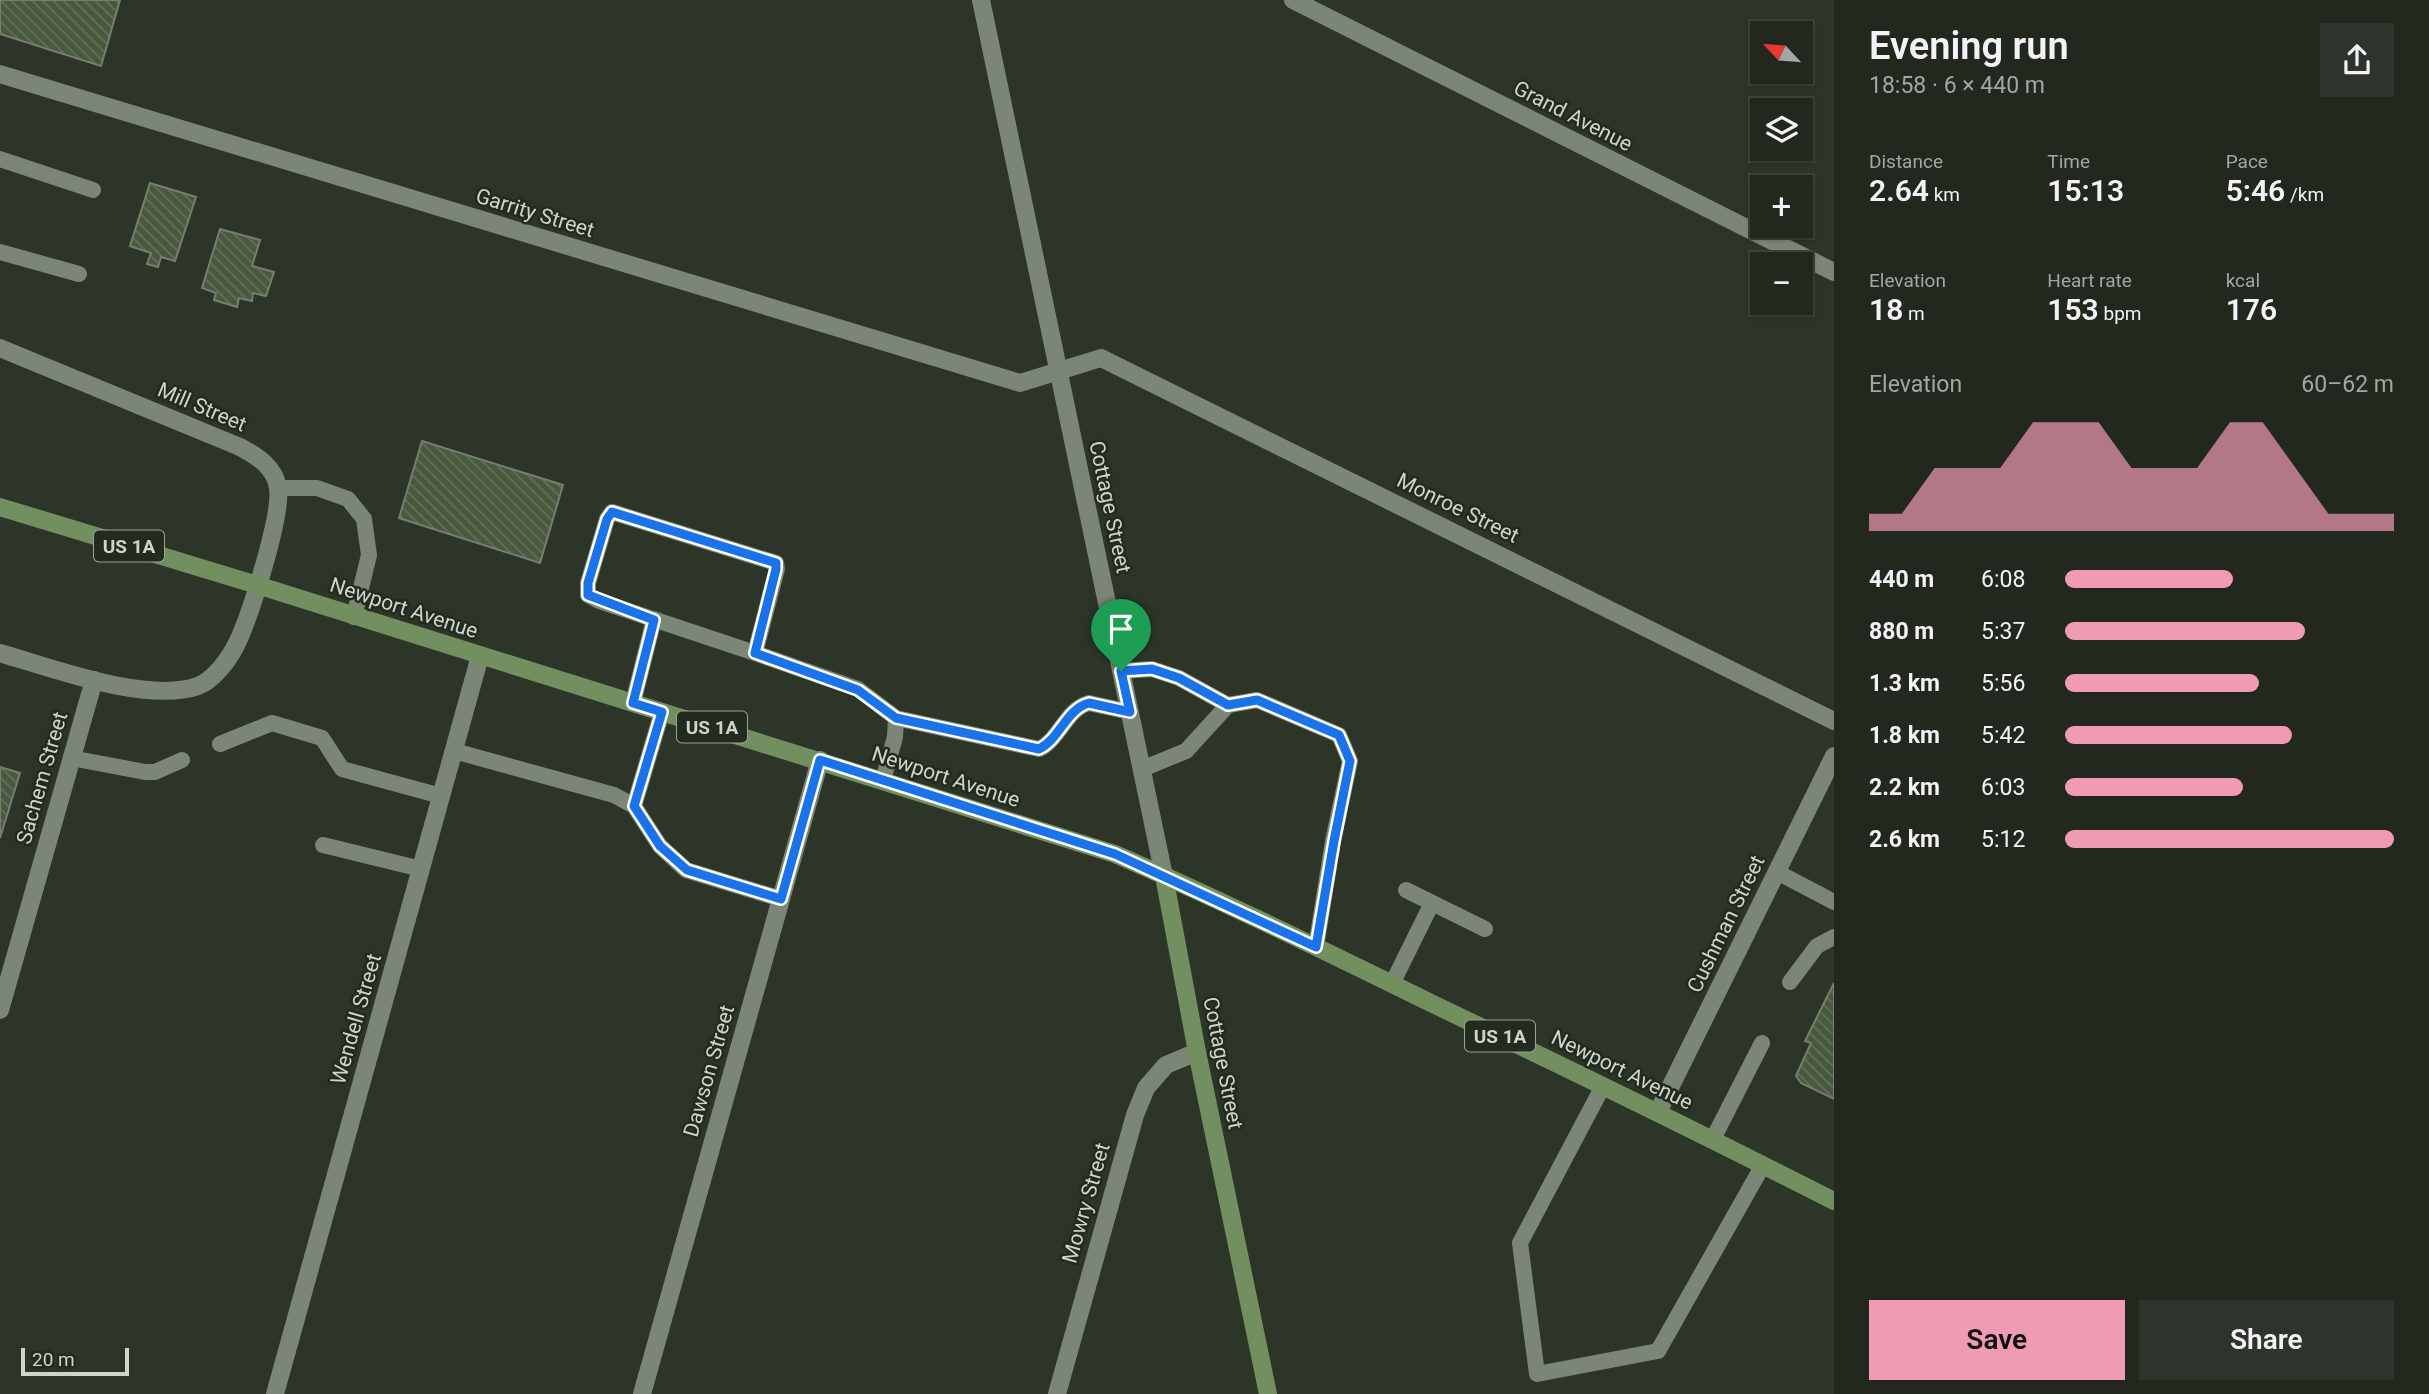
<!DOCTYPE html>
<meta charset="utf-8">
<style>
body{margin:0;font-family:Roboto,sans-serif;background:#2e342b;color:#f1f3f6;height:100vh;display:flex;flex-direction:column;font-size:26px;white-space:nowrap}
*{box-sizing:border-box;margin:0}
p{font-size:23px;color:#a2a6a4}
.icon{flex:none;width:38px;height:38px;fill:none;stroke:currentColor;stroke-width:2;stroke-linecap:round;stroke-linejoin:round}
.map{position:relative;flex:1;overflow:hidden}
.side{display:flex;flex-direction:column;background:#22281e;width:595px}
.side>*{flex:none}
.needle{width:46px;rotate:296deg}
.controls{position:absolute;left:1750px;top:21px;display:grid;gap:14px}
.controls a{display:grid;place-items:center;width:63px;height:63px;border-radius:0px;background:#22281e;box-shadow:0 2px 5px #0004,0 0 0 2px #3f443c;font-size:35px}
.scale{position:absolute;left:21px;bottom:18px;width:108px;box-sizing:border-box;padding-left:7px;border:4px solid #cfd5cc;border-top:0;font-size:19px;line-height:24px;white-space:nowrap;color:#cfd5cc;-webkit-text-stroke:5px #232b1e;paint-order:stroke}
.pin{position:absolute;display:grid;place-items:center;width:60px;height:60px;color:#fff;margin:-72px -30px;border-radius:50% 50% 50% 0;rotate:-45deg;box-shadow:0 0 7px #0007}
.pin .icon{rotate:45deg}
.round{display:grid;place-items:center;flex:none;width:74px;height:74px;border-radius:0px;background:#2e342b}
.headline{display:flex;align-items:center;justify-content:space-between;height:119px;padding:0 35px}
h1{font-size:38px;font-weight:600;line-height:52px}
.stats{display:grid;grid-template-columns:repeat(3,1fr);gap:10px;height:119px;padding:7px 35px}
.stats div{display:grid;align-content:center}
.stats b{font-size:30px;font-weight:600}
.stats small{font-size:19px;font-weight:400}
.stats p{font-size:19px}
.chart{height:196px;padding:14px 35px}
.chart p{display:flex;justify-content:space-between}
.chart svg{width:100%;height:126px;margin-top:7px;fill:#f09ab4;opacity:.7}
.primary-button{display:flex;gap:14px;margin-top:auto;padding:14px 35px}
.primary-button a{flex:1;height:80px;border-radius:0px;background:#f09ab4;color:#111;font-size:28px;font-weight:600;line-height:80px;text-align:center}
.primary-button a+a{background:#2e342b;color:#f1f3f6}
ul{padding:0 35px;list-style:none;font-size:23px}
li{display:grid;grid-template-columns:112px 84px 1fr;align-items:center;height:52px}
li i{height:18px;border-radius:9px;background:#f09ab4}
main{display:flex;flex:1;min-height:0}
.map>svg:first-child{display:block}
.building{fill:url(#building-back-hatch);stroke:#757e6f;stroke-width:2}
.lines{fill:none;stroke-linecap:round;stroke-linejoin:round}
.service{stroke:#7c8676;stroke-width:16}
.minor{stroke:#7c8676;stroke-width:18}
.secondary{stroke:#7c8676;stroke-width:18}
.primary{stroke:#72905f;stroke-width:18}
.route-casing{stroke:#fff;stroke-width:14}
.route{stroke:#1a73e8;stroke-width:9}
.labels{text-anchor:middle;stroke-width:5;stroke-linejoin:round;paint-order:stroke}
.shield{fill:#232b1e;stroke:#9ba298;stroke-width:2}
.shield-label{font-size:19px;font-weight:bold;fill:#cfd5cc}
.street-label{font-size:21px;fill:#cfd5cc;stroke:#232b1e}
</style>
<main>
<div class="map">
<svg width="1834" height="1394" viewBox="0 0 1834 1394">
<defs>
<pattern id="building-back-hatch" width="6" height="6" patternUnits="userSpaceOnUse" patternTransform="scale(1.75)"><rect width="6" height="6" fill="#495940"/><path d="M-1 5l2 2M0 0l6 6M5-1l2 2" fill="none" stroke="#62705a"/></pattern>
</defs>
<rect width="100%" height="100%" fill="#2d3528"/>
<!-- building -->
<g class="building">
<polygon points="0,0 120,0 101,66 0,34"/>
<polygon points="150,183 196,197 175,261 161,257 158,267 147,264 151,253 130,246"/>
<polygon points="220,229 260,240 252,266 274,272 266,296 253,293 252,301 239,298 237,307 214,300 216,293 202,288"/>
<polygon points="422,441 563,485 540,563 399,518"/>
<polygon points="0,767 20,773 0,838"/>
<polygon points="1834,983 1834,1099 1801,1083 1796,1076 1811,1043 1805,1041"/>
</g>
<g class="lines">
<!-- service -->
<g class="service">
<polyline points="0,159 93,190"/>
<polyline points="0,252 79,274"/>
<polyline points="278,488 317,488 348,499 364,519 369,555 354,617"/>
<path d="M755 653 599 601 588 595V583L607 519 612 512 776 563 777 569 755 653 858 689 896 718 1039 749C1060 739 1066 709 1089 703L1130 712"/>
<polyline points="1121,671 1152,669 1179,678 1228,705"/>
<polyline points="633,703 654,619"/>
<polyline points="220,744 272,723 322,738 342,769 441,796"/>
<polyline points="454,751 614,795 634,806 660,846 686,870 781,899"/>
<polyline points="71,758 145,772 155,772 182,760"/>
<polyline points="1142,769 1186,751 1228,705 1257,700 1339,735 1350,761 1333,841 1316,947"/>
<polyline points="883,780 895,737 896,718"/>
<polyline points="634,806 662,712"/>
<polyline points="323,845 421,869"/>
<polyline points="1777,872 1834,902"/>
<polyline points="1406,890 1485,929"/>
<polyline points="1790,982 1817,946 1834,937"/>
<polyline points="1392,984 1432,903"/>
<polyline points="1603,1086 1520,1243 1537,1374 1658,1351 1763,1165"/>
<polyline points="1713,1139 1762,1043"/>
</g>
<!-- minor -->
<g class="minor">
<polyline points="1293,0 1834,272"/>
<polyline points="0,74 1020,383 1101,358 1834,721"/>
<path d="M0 348 240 447C257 456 275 467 278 488 282 516 250 616 237 643 230 658 214 680 198 686 147 704 52 668 0 653"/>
<polyline points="0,1010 94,680"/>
<polyline points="1658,1112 1834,756"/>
<polyline points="275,1394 480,656"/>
<polyline points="642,1394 820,760"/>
<polyline points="1057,1394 1135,1115 1146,1088 1166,1065 1197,1052"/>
</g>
<!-- secondary -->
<polyline class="secondary" points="981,0 1164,876"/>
<!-- primary -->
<g class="primary">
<path d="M0 507 257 585 1115 854C1223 901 1329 953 1435 1005 1569 1069 1702 1134 1834 1201"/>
<polyline points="1164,876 1197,1052 1268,1394"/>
</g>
</g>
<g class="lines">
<!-- route casing -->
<g class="route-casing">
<path id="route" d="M612 512 776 563V569L755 653 858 690 896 718 1039 749C1060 739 1066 709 1089 703L1130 712 1121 671 1152 669 1179 678 1228 705 1257 700 1339 735 1350 761 1334 841 1316 947 1115 854 820 760 781 899 687 870 660 846 634 806 662 712 633 703 654 620 588 595V583L607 519Z"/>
</g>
<!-- route -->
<use href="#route" class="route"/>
</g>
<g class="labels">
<!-- shield labels -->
<g class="shield">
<rect x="94" y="530.5" width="70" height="31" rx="5"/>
<rect x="677" y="711.5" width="70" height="31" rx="5"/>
<rect x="1465" y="1020.5" width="70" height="31" rx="5"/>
</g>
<g class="shield-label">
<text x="129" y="553">US 1A</text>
<text x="712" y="734">US 1A</text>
<text x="1500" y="1043">US 1A</text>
</g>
<!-- street labels -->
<g class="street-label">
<text transform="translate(1573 116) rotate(27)" y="7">Grand Avenue</text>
<text transform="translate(535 213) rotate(17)" y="7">Garrity Street</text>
<text transform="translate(202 407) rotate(23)" y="7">Mill Street</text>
<text transform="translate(1110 507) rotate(78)" y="7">Cottage Street</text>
<text transform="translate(1458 508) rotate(26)" y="7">Monroe Street</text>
<text transform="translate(404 608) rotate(18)" y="7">Newport Avenue</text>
<text transform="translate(946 777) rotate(18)" y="7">Newport Avenue</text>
<text transform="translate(42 778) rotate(-74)" y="7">Sachem Street</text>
<text transform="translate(1726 924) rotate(-64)" y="7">Cushman Street</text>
<text transform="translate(356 1019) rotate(-74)" y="7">Wendell Street</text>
<text transform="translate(1223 1063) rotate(79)" y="7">Cottage Street</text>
<text transform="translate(1622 1070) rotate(26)" y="7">Newport Avenue</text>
<text transform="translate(709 1071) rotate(-74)" y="7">Dawson Street</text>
<text transform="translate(1086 1203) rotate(-74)" y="7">Mowry Street</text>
</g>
</g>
</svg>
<div class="controls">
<a><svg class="needle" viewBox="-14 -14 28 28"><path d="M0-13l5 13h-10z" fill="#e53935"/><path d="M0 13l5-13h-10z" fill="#a2a6a4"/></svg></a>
<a><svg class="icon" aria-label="layers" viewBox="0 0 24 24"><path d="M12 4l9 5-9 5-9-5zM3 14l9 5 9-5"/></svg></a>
<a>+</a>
<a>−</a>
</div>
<div class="scale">20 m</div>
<div class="pin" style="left:1121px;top:671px;background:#1e9e55"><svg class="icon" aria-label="arrive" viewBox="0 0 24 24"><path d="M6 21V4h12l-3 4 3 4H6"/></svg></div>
</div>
<section class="side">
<div class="headline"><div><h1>Evening run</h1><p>18:58 · 6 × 440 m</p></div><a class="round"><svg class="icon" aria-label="share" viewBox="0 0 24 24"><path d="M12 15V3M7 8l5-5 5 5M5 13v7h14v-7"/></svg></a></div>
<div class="stats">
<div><p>Distance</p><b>2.64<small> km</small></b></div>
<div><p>Time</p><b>15:13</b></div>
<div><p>Pace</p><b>5:46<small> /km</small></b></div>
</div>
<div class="stats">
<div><p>Elevation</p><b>18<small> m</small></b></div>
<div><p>Heart rate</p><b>153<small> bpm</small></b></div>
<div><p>kcal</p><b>176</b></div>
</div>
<div class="chart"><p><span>Elevation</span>60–62 m</p>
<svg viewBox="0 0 160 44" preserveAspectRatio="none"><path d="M0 44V38L10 38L20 22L30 22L40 22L50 6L60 6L70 6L80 22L90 22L100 22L110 6L120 6L130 22L140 38L150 38L160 38V44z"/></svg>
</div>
<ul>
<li><b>440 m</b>6:08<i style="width:51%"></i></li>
<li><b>880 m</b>5:37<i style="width:73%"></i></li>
<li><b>1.3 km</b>5:56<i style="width:59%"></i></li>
<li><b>1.8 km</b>5:42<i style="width:69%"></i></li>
<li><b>2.2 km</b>6:03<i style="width:54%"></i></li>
<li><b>2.6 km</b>5:12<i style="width:100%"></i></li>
</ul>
<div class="primary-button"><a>Save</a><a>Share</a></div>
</section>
</main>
